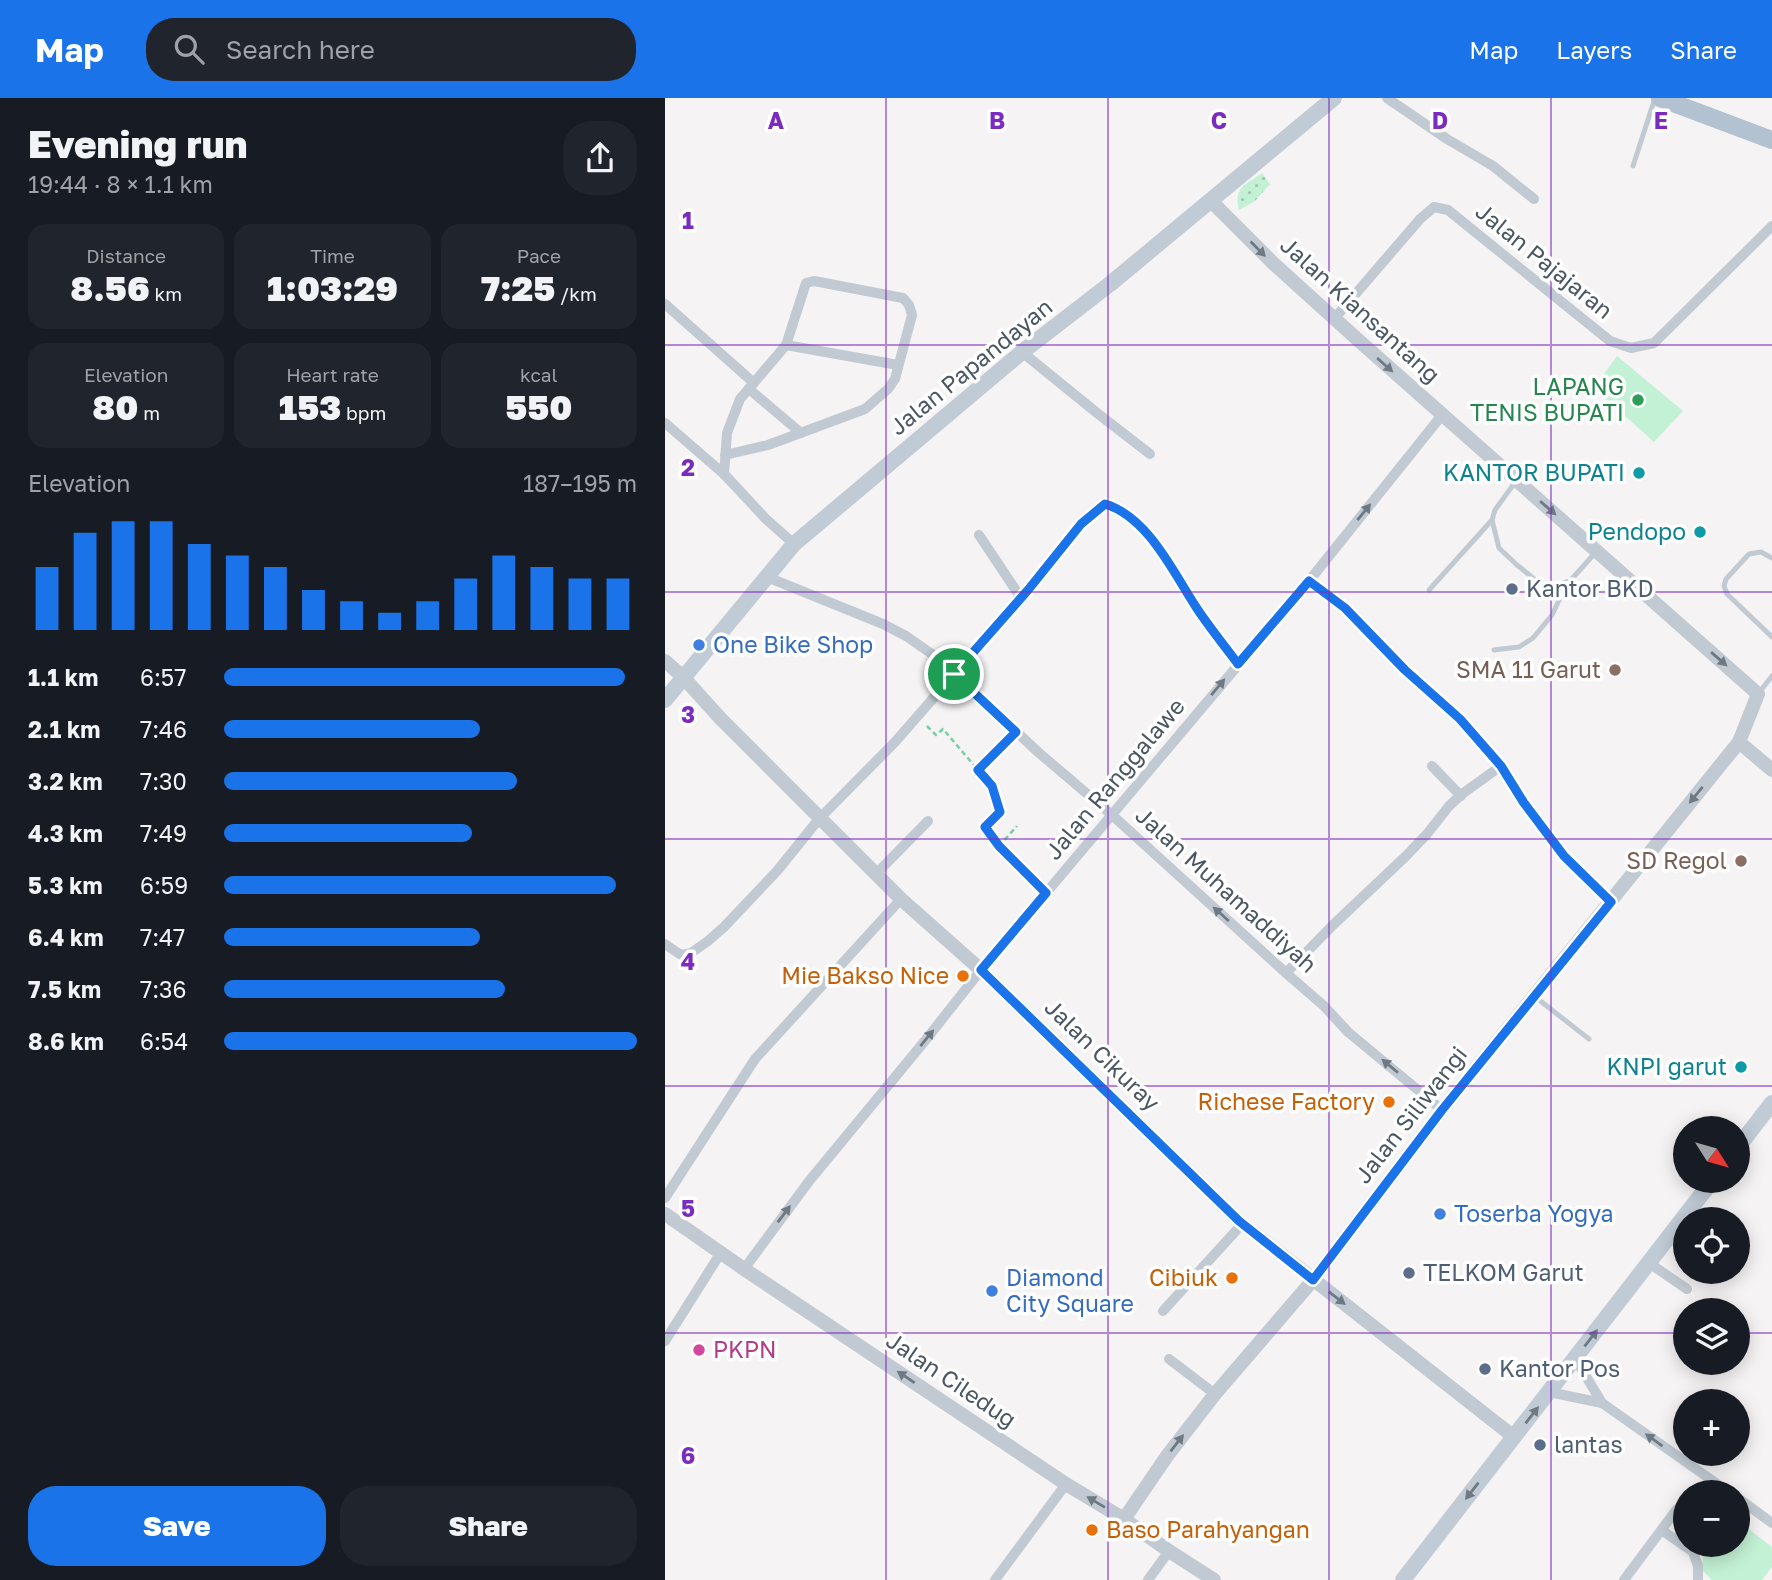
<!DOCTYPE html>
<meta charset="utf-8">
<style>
body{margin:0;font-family:"Golos Text",sans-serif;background:#20242c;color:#f1f3f6;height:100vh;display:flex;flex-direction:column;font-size:26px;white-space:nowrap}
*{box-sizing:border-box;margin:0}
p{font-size:23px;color:#9ea1a6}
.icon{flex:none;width:38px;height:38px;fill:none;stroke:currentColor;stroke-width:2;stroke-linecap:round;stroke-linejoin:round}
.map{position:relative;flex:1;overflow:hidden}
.side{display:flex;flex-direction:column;background:#171b24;width:665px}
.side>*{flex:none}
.needle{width:46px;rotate:127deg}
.controls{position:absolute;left:1008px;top:1018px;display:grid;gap:14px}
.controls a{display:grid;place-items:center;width:77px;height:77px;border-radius:50%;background:#171b24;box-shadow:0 4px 18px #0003;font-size:35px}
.pin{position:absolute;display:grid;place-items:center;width:60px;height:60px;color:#fff;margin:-30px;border:4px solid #fff;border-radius:50%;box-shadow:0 2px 7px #0007}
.round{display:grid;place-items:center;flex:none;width:74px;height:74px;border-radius:28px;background:#20242c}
.summary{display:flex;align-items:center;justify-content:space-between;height:119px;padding:0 28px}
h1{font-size:38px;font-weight:800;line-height:52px}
.metrics{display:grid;grid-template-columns:repeat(3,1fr);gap:10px;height:119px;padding:7px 28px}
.metrics div{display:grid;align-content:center;border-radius:18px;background:#20242c;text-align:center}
.metrics b{font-size:35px;font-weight:800}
.metrics small{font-size:19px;font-weight:400}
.metrics p{font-size:19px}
.chart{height:196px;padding:14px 28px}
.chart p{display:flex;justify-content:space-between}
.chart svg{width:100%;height:126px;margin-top:7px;stroke:#1a73e8;stroke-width:6}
.button{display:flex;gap:14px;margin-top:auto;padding:14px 28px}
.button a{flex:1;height:80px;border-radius:28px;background:#1a73e8;color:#fff;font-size:28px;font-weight:800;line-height:80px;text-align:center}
.button a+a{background:#20242c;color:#f1f3f6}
ul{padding:0 28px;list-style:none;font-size:23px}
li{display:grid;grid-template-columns:112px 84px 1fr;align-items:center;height:52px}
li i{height:18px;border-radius:9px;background:#1a73e8}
header{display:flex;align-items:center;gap:42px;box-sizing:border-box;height:98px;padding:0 35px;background:#1a73e8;color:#fff}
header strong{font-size:33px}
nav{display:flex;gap:38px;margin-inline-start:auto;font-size:24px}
.search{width:490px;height:63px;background:#20242c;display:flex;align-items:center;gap:18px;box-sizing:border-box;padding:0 24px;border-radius:28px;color:#9ea1a6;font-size:26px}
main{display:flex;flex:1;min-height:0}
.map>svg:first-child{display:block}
.park{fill:url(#park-dots)}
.pitch{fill:#c3f1d5}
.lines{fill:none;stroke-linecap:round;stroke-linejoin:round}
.path{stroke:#7ad0a6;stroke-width:2.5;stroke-dasharray:5 3.5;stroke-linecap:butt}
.service{stroke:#c1cad2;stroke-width:5}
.minor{stroke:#c1cad2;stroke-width:10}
.tertiary{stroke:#c1cad2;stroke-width:14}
.secondary{stroke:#c1cbd6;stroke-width:16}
.primary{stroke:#b3c2d1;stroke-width:18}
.oneway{fill:#6e7983}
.oneway2{fill:#6e7984}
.route-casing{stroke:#fff;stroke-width:14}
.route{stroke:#1a73e8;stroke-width:9}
.grid{fill:none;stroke:#7b2cbf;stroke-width:2;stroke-opacity:0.55}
.leisure-dot{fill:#2e9e5b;stroke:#fff;stroke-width:2.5}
.culture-dot{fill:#0f9aa8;stroke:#fff;stroke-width:2.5}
.service-dot{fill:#5c6f8a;stroke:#fff;stroke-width:2.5}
.shop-dot{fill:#3f7fe0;stroke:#fff;stroke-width:2.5}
.education-dot{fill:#8d6e63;stroke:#fff;stroke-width:2.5}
.food-dot{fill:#e8710a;stroke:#fff;stroke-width:2.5}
.hotel-dot{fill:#d1479c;stroke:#fff;stroke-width:2.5}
.labels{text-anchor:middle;stroke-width:7;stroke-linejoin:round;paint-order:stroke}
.street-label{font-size:23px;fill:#4a5661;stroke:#fff}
.leisure-label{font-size:23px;fill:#27864d;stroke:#fff;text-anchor:end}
.culture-label{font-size:23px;fill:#0d838f;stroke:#fff;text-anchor:end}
.service-label{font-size:23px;fill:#4e5e75;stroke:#fff;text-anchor:start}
.shop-label{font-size:23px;fill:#366cbe;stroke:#fff;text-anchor:start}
.education-label{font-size:23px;fill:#785e54;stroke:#fff;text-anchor:end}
.food-label{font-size:23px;fill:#c56008;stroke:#fff;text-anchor:end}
.hotel-label{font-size:23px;fill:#b23c85;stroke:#fff;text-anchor:start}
.grid-label{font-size:23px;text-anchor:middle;font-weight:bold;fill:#7b2cbf;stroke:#fff;stroke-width:7;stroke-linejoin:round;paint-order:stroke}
</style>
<header>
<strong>Map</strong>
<div class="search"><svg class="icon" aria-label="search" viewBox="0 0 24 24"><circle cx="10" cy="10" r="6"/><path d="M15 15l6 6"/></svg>Search here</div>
<nav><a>Map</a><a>Layers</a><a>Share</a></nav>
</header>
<main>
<section class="side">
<div class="summary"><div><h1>Evening run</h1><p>19:44 · 8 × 1.1 km</p></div><a class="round"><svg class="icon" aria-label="share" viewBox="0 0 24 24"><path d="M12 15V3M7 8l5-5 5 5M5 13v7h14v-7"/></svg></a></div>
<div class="metrics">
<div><p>Distance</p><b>8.56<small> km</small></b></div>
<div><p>Time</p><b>1:03:29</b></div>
<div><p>Pace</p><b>7:25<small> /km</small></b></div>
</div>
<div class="metrics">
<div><p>Elevation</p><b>80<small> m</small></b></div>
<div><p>Heart rate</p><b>153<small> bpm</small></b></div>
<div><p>kcal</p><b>550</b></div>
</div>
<div class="chart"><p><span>Elevation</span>187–195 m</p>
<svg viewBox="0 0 160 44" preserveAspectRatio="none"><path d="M5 44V22M15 44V10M25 44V6M35 44V6M45 44V14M55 44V18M65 44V22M75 44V30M85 44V34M95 44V38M105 44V34M115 44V26M125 44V18M135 44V22M145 44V26M155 44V26"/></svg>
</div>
<ul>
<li><b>1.1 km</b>6:57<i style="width:97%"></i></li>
<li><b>2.1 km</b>7:46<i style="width:62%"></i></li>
<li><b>3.2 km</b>7:30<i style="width:71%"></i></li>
<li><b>4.3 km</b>7:49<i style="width:60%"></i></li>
<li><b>5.3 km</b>6:59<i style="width:95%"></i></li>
<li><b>6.4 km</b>7:47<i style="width:62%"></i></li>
<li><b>7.5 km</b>7:36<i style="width:68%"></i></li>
<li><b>8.6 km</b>6:54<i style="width:100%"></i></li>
</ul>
<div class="button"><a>Save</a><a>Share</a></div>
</section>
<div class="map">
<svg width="1107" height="1482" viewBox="0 0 1107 1482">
<defs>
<pattern id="park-dots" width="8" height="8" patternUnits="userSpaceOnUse" patternTransform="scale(1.75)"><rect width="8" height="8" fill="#c3f1d5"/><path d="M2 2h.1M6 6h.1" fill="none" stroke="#a0c6b0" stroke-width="1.8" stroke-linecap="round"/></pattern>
</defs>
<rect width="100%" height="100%" fill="#f5f3f3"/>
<!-- park -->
<path class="park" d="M597 75 605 86 590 103 574 112C568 89 581 87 597 75Z"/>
<!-- pitch -->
<g class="pitch">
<polygon points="952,258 1018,313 989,344 929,290"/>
<polygon points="1073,1423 1107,1449 1107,1469 1097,1482 1047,1482 1037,1472 1038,1454 1042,1447 1073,1447"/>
</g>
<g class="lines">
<!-- path -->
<g class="path">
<polyline points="262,628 271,637 278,631 313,672"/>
<polyline points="342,643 313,672 327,688 335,714 320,729 334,748 371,785"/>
<polyline points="334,748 352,728"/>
</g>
<!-- service -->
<g class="service">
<polyline points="968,68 990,0"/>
<polyline points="851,383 830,412 827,422 834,450 852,467 868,480 879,487 894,486 905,483 930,455"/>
<polyline points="1107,460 1096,454 1084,456 1061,481 1059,488 1062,496 1107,539"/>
<polyline points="764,492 827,422"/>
<polyline points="829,552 854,549 868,540 887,517 896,498 894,486"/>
<polyline points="1093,596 1107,578"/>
<polyline points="869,898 924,941"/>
</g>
<!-- minor -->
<g class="minor">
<polyline points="722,0 782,41 828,68 869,101"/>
<polyline points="0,206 89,285"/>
<polyline points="669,221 755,121 769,109 783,112 945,243 966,250 989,245 1107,128"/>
<polyline points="121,247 233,267"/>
<polyline points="357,254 432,315 485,356"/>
<polyline points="84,291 136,335"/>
<polyline points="0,325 59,376 101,421 129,446"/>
<polyline points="59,376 62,335 75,301 121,247 141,185 149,183 238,200 244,207 247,217 230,281 223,291 200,311 103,347 60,357"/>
<polyline points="314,437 356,500"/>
<polyline points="102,479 218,526 241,538 274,561 373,654 447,717 621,875 659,908 683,934 777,1012"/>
<polyline points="644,483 679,511 740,572 795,621 836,668 859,705 899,758 946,804"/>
<polyline points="767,668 796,698"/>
<polyline points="211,776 263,723"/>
<path d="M0 846 13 855 17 857 26 855 43 843 59 829 112 773 154 721 230 644 356 500 416 426 441 406C483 419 508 474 531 509 544 528 559 547 573 566"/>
<polyline points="621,875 668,827 741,758 762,736 784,708 797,696 836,668"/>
<polyline points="0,1100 90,961 236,801"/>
<polyline points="984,1165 1022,1191"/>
<polyline points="79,1171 145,1082 259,944 316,872 644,483 777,317"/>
<polyline points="498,1213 578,1125"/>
<polyline points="0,1243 55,1156"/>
<polyline points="910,1260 937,1305 1065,1395"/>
<polyline points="504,1261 550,1296"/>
<polyline points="884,1294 937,1305"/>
<polyline points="1073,1400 1107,1425"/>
<polyline points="998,1433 1028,1454"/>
<polyline points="1033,1447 1028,1454 1033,1468 1033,1482"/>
<polyline points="330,1482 401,1386"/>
<polyline points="483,1482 504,1453"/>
<polyline points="959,1482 1012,1411"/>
</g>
<!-- tertiary -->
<g class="tertiary">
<polyline points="0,563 18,579 55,620 236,801 316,872 574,1123 849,1339"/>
<polyline points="1074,644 1107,672"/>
<polyline points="0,1116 79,1171 401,1386 459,1421 504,1453 549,1482"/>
<polyline points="459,1421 502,1358 550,1296 648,1182 777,1012 1074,644 1093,596 692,241 609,166 545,102"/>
</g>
<!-- secondary -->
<g class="secondary">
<polyline points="0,602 129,446 357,254 445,186 669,0"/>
<polyline points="1073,1049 1107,1005"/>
<polyline points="738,1482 1047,1083"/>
</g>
<!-- primary -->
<polyline class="primary" points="995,0 1107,42"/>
</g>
<!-- one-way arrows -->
<defs><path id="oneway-solid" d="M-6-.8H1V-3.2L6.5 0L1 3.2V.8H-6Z" transform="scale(1.75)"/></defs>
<g class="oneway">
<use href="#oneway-solid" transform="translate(593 151) rotate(45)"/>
<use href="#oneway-solid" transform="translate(720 267) rotate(42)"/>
<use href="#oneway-solid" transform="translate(883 410) rotate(41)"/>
<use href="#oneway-solid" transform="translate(699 414) rotate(-51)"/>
<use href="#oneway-solid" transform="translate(1054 561) rotate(41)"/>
<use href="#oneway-solid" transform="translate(553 589) rotate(-50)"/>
<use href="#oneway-solid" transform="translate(1031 697) rotate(129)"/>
<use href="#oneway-solid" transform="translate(556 816) rotate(-138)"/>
<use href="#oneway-solid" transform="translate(262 940) rotate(-51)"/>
<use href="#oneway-solid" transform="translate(725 968) rotate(-140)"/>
<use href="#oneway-solid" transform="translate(119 1116) rotate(-53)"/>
<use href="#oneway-solid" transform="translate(672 1200) rotate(38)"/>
<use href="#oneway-solid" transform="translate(241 1279) rotate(-146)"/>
<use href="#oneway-solid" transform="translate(989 1342) rotate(-144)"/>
<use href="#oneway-solid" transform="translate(512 1345) rotate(-52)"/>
<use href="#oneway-solid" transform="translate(431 1404) rotate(-149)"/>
</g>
<g class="oneway2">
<use href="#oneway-solid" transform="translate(926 1240) rotate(-52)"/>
<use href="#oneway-solid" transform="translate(867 1317) rotate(-52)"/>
<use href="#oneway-solid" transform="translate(807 1393) rotate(128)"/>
</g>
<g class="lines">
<!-- route casing -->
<g class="route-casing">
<path id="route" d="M440 406C483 419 508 474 531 509 544 529 559 547 573 566L644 483 680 510 740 572 795 621 836 668 859 705 899 758 946 804 777 1012 648 1182 574 1123 316 872 381 795 334 748 320 729 335 714 327 688 313 672 351 634 289 576 363 492 416 426Z"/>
</g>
<!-- route -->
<use href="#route" class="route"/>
</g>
<!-- grid -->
<path class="grid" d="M221 0V1482M443 0V1482M664 0V1482M886 0V1482M0 247H1107M0 494H1107M0 741H1107M0 988H1107M0 1235H1020M1073 1235H1107"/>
<!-- markers -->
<circle class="leisure-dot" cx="973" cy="302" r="7"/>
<g class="culture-dot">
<circle cx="974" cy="375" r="7"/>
<circle cx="1035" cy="434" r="7"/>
<circle cx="1076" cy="969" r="7"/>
</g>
<g class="service-dot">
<circle cx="847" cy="491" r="7"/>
<circle cx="744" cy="1175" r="7"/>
<circle cx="820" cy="1271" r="7"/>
<circle cx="875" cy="1347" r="7"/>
</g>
<g class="shop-dot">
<circle cx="34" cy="547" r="7"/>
<circle cx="775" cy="1116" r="7"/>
<circle cx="327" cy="1193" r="7"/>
</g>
<g class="education-dot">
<circle cx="950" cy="572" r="7"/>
<circle cx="1076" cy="763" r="7"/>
</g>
<g class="food-dot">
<circle cx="298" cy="878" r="7"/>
<circle cx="724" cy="1004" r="7"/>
<circle cx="567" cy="1180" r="7"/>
<circle cx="427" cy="1432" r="7"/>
</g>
<circle class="hotel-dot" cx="34" cy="1252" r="7"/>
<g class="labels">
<!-- street labels -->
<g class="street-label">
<text transform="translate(879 163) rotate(39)" y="8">Jalan Pajajaran</text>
<text transform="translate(695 212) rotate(42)" y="8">Jalan Kiansantang</text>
<text transform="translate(306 269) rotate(-39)" y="8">Jalan Papandayan</text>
<text transform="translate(450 681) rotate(-50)" y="8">Jalan Ranggalawe</text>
<text transform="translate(561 792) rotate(42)" y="8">Jalan Muhamaddiyah</text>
<text transform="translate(437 957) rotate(44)" y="8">Jalan Cikuray</text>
<text transform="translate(746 1017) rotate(-52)" y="8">Jalan Siliwangi</text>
<text transform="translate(286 1282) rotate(34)" y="8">Jalan Ciledug</text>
</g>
<!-- leisure labels -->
<g class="leisure-label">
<text x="959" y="297">LAPANG<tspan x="959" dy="26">TENIS BUPATI</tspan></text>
</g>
<!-- culture labels -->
<g class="culture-label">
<text x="960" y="383">KANTOR BUPATI</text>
<text x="1021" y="442">Pendopo</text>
<text x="1062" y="977">KNPI garut</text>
</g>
<!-- service labels -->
<g class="service-label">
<text x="861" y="499">Kantor BKD</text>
<text x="758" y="1183">TELKOM Garut</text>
<text x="834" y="1279">Kantor Pos</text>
<text x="889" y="1355">lantas</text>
</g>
<!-- shop labels -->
<g class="shop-label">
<text x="48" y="555">One Bike Shop</text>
<text x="789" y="1124">Toserba Yogya</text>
<text x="341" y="1188">Diamond<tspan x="341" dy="26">City Square</tspan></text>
</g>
<!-- education labels -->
<g class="education-label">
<text x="936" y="580">SMA 11 Garut</text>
<text x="1062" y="771">SD Regol</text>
</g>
<!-- food labels -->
<g class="food-label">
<text x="284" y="886">Mie Bakso Nice</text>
<text x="710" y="1012">Richese Factory</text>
<text x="553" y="1188">Cibiuk</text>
<text x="441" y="1440" text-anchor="start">Baso Parahyangan</text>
</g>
<!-- hotel labels -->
<g class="hotel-label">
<text x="48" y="1260">PKPN</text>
</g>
</g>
<g class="grid-label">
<text x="111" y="31">A</text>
<text x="332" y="31">B</text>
<text x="554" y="31">C</text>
<text x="775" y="31">D</text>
<text x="996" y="31">E</text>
<text x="23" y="131">1</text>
<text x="23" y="378">2</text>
<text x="23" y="625">3</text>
<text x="23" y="872">4</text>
<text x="23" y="1119">5</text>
<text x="23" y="1366">6</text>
</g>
</svg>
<div class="controls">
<a><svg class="needle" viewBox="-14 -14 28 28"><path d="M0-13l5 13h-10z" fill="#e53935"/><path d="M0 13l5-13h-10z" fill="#9ea1a6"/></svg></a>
<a><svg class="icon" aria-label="locate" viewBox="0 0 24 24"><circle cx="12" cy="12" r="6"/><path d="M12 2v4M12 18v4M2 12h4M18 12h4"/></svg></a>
<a><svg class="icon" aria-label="layers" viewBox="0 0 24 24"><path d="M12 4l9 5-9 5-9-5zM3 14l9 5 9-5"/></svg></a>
<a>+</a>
<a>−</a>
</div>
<div class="pin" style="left:289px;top:576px;background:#1e9e55"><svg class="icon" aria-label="arrive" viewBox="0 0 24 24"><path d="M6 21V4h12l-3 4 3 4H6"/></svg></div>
</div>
</main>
